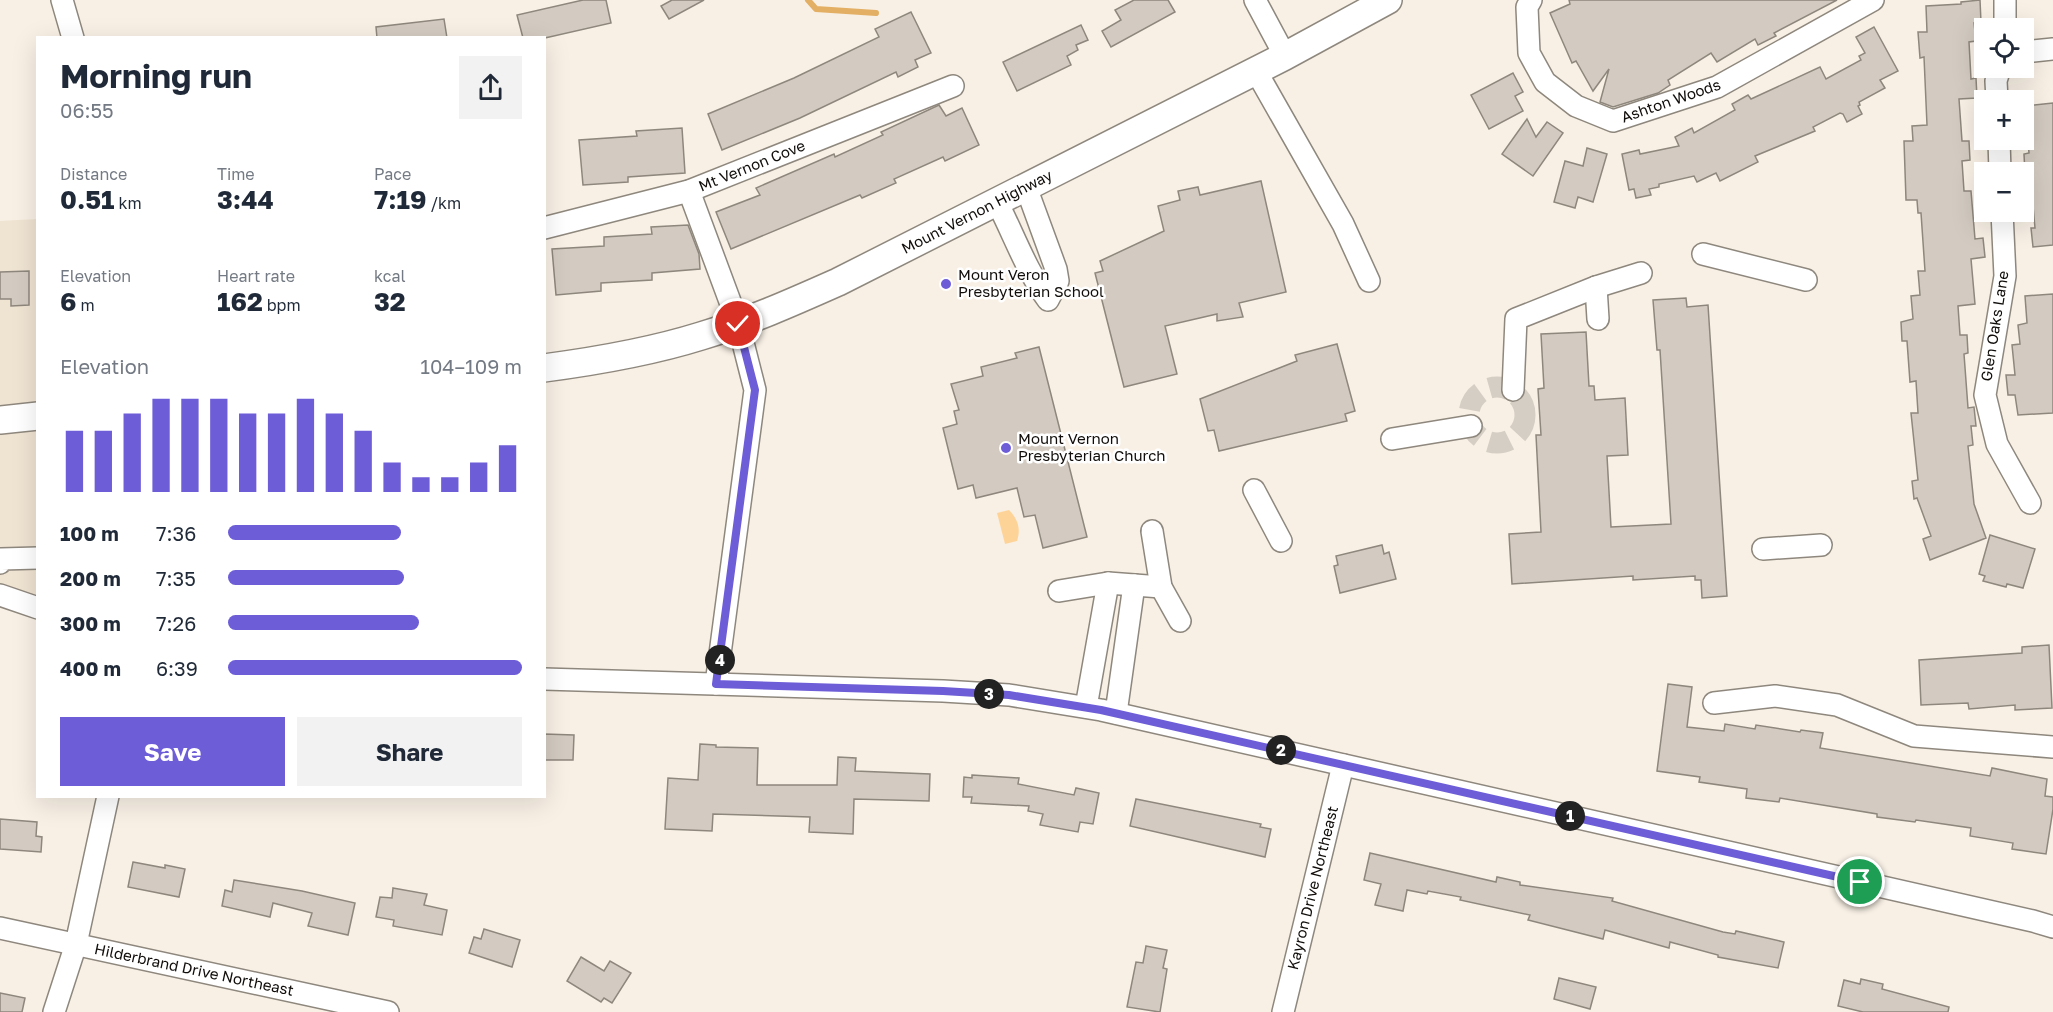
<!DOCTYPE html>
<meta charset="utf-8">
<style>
body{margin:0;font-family:"Golos Text",sans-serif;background:#f2f2f3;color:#1f2937;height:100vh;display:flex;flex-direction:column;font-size:22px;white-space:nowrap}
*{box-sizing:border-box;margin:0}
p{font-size:20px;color:#747a83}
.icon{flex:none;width:33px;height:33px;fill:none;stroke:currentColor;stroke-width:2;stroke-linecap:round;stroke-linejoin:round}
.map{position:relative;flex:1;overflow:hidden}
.details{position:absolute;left:36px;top:36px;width:510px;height:762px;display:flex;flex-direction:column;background:#fff;border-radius:0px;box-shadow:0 6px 24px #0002}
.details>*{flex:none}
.controls{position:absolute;left:1974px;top:18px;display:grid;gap:12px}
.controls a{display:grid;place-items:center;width:60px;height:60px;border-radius:0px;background:#fff;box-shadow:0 6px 24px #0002;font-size:30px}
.pin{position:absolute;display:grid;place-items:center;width:51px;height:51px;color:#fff;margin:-26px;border:3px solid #fff;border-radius:50%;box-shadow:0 2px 6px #0007}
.km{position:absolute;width:30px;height:30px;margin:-15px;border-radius:50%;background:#222;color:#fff;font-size:16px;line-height:30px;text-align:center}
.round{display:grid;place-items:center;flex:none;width:63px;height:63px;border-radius:0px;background:#f2f2f3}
.summary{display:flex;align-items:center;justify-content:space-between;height:102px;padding:0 24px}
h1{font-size:33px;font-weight:700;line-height:45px}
.stats{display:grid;grid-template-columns:repeat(3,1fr);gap:9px;height:102px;padding:6px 24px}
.stats div{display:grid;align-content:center}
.stats b{font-size:26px;font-weight:700}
.stats small{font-size:16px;font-weight:400}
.stats p{font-size:16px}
.chart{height:168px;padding:12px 24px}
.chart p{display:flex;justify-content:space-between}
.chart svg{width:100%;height:108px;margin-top:6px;stroke:#6d5dd7;stroke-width:6}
.cta{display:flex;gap:12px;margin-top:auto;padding:12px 24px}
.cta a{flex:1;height:69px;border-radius:0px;background:#6d5dd7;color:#fff;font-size:24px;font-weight:700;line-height:69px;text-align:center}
.cta a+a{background:#f2f2f3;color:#1f2937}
ul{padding:0 24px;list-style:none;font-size:20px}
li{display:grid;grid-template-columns:96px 72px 1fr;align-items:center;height:45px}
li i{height:15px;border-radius:8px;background:#6d5dd7}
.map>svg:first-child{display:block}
.built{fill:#efe3d2}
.green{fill:#fed398}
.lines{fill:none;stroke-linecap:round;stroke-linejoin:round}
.stream{stroke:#e3af64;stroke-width:6}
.building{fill:#d3cbc1;stroke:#8e877d;stroke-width:1.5}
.minor-tunnel{stroke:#d5cec4;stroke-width:21;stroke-dasharray:21 10;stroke-linecap:butt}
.minor-casing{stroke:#8e877d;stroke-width:24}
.major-casing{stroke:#8e877d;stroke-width:30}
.minor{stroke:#fff;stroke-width:21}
.major{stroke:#fff;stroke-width:27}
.route-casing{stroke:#fff;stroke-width:12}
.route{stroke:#6d5dd7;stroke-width:8}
.poi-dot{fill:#6d5dd7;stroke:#fff;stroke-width:2}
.labels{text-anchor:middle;stroke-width:5;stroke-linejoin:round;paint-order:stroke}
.street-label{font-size:15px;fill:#100d0a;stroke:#fff}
.poi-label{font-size:15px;fill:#100d0a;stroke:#fff;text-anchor:start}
</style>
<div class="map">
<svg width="2053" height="1012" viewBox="0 0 2053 1012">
<rect width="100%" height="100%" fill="#f8f0e5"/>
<!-- built -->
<polygon class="built" points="37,219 37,608 0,595 0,221"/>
<!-- green -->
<path class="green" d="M1009 510C1018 519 1021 529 1017 541L1005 544 997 513Z"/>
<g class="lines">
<!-- stream -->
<polyline class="stream" points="808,0 816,9 876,13"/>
</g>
<!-- building -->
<g class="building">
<polygon points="583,0 606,0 611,23 545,38 523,38 517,15"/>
<polygon points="672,0 704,0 669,19 661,6"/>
<polygon points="1134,0 1168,0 1175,12 1111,47 1102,31 1121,20 1115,10"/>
<polygon points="1569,0 1837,0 1774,33 1776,36 1758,45 1755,39 1717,62 1711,53 1668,80 1670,85 1658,93 1613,107 1600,102 1609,69 1593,91 1576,61 1572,63 1550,13 1570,4"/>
<polygon points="1980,0 1981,22 1974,23 1976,41 1969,42 1971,79 1976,78 1977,98 1959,99 1962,141 1969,141 1970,160 1962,161 1964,191 1971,191 1975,239 1983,238 1985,257 1971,259 1975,304 1958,306 1960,335 1967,335 1968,353 1964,354 1968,408 1974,407 1976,426 1971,426 1973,445 1968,446 1974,504 1986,538 1930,560 1923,539 1931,536 1917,498 1914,499 1912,481 1918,480 1911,413 1918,413 1916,381 1910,382 1907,341 1902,341 1901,322 1913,319 1911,296 1920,295 1918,271 1925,271 1921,213 1918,213 1917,200 1906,200 1904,141 1913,141 1912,126 1927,125 1924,57 1920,58 1918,32 1927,32 1926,6 1961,4 1961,2"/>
<polygon points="911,12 931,53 915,60 918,67 898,77 896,72 800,118 722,150 708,114 794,78 879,37 875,29"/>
<polygon points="444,19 447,38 377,38 376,27"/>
<polygon points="1081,25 1088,40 1076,45 1078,50 1067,56 1071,65 1017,91 1003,62"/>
<polygon points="1874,27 1898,71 1880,80 1885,88 1859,102 1860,105 1858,106 1862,114 1847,122 1843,114 1840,113 1813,127 1815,131 1755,156 1758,162 1720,181 1716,173 1697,182 1694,176 1659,184 1659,187 1649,189 1651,195 1636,198 1634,189 1629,190 1622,154 1639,150 1640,154 1679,146 1675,137 1692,128 1694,133 1735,110 1732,104 1748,95 1751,99 1820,67 1826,79 1861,60 1859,56 1865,53 1856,37"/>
<polygon points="1513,73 1523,92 1515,96 1523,111 1489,129 1471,95"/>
<polygon points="2053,103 2053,245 2033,247 2031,228 2035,228 2030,173 2025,174 2024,154 2029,153 2025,106"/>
<polygon points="939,105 946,116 962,108 979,145 945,161 943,157 894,179 896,183 862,198 860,195 731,249 716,212 760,195 756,188 834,154 835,157 883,135 881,132"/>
<polygon points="1527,119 1536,137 1547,122 1563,133 1533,176 1502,154"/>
<polygon points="682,128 685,173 628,177 628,182 583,185 579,140 637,136 636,131"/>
<polygon points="1587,148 1607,154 1593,202 1578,197 1575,208 1554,202 1565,161 1583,166"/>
<polygon points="1261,181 1286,292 1239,303 1243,317 1217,321 1217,314 1165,326 1177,374 1124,387 1095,273 1103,271 1100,261 1164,231 1158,206 1180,200 1178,191 1198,187 1200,195"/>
<polygon points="688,225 699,254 700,269 652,273 652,280 601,283 601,291 556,295 552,249 604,246 604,237 652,234 651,227"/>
<polygon points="29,271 29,305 11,306 11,299 0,299 0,272"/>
<polygon points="2053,294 2053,413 2018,415 2015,395 2008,395 2006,375 2015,375 2012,345 2020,344 2018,325 2027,323 2025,296"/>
<polygon points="1686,298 1687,307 1708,305 1727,596 1702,598 1701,580 1695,580 1695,576 1633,580 1633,576 1512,584 1509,534 1541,532 1536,435 1541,435 1538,389 1544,388 1541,334 1586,332 1589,386 1594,386 1595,400 1625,398 1628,455 1607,456 1611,527 1671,524 1660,350 1657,350 1653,300"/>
<polygon points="1337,344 1355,411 1345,414 1347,421 1219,451 1214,430 1208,431 1200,399 1297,361 1295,355"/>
<polygon points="1039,347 1087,537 1043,548 1035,515 1024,517 1017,488 976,498 973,485 958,489 943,428 957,424 954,411 959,410 951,384 983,376 981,367 1017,358 1015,353"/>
<polygon points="1990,535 2035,549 2023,588 2007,584 2006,587 1983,581 1985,576 1979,574"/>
<polygon points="1382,545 1384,554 1389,552 1396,579 1340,593 1334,566 1338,565 1336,556"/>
<polygon points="2049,645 2052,708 2015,710 2015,705 1969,709 1968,703 1921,705 1919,660 2022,653 2022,647"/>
<polygon points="1668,684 1692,687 1687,727 1724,731 1725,724 1755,729 1756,725 1800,732 1801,730 1823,733 1820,748 1990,776 1992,768 2047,779 2045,796 2053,797 2053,809 2046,854 2012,849 2013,843 1970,836 1971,828 1916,820 1915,822 1877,817 1877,814 1780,798 1779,802 1746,798 1747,789 1699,782 1700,777 1657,771"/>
<polygon points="544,734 574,735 573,760 544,760"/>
<polygon points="700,744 716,745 716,747 758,748 757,785 837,785 838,757 856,758 855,771 930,774 929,801 854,799 853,834 809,832 810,817 713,814 712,831 665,829 668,778 698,780"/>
<polygon points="972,775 1019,778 1018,784 1074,795 1076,788 1099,793 1093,824 1080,822 1078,832 1040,825 1043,814 1028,811 1029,806 971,803 972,797 963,797 964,777 972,778"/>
<polygon points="1136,799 1261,824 1260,827 1271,829 1265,857 1130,826"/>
<polygon points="0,819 37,822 36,836 42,837 41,852 0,849"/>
<polygon points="1370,853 1496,882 1497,877 1520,882 1520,885 1613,898 1612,901 1723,932 1735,934 1736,931 1784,942 1778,968 1718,957 1718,955 1670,942 1669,948 1605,930 1603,939 1528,920 1530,915 1460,900 1461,897 1428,891 1427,894 1407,890 1403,911 1375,905 1381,884 1364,880"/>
<polygon points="133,862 165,868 165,865 185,869 179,897 128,887"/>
<polygon points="234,880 302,891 355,903 348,935 308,926 312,913 273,903 270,917 222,906 225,890 232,892"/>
<polygon points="393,888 427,894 424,905 447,910 442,935 393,926 394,920 376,917 380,897 392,898"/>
<polygon points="484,929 520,940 512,967 469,953 474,937 481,939"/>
<polygon points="1146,946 1167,950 1163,968 1167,969 1160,1012 1127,1007 1136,962 1143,963"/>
<polygon points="581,957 604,971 610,961 631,973 612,1003 604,998 601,1002 567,981"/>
<polygon points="1559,978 1596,987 1590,1009 1554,999"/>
<polygon points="1861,979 1883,984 1882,989 1949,1007 1948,1012 1863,1012 1838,1006 1844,980 1860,984"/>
<polygon points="0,993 25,998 22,1012 0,1012"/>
</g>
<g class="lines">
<!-- minor-tunnel -->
<circle class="minor-tunnel" cx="1497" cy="415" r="28"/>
<!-- minor casing -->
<g class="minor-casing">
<g id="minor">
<polyline points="62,0 73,38"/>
<polyline points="1255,0 1285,56"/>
<polyline points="1531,0 1527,7 1529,53 1545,82 1576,106 1613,121 1717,87 1873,0"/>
<polyline points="2005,28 2005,0"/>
<polyline points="2024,52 2053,49"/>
<polyline points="1256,71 1343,224 1369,281"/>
<polyline points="1997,100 1996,81 2000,68"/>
<polyline points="1999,140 2000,172"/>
<polyline points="689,191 738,323 755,390 716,684"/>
<path d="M997 202C1014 235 1026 270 1048 300L1058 281 1056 269 1026 187"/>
<polyline points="2002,212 2005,276 1985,395 1997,444 2030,503"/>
<polyline points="544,228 689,191 953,86"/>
<polyline points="1703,254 1806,280"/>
<polyline points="1596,287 1598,319"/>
<polyline points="1513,390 1516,319 1596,287 1641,273"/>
<polyline points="1392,439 1471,426"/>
<polyline points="1254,490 1281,541"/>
<polyline points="1152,531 1161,587 1180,621"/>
<polyline points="1763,549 1821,545"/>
<polyline points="0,563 1,559 38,558"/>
<polyline points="1059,591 1108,583 1161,587"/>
<polyline points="0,595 38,608"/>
<polyline points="544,679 943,691 1009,695 1101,710 2033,921 2053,927"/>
<polyline points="1714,703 1775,696 1837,705 1914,736 2053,747"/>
<polyline points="1086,707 1108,583"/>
<polyline points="1116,713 1134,585"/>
<polyline points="0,928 388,1012"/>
<polyline points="54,1012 76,944 108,796"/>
<polyline points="1283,1012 1343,765"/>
</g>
</g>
<!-- major casing -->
<g class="major-casing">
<g id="major">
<path d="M544 368C597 361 650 352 701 336 748 322 793 302 838 282L1285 56 1388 0"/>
<polyline points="0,420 38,416"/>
</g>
</g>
<!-- minor -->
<use href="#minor" class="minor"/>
<!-- major -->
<use href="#major" class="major"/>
</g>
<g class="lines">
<!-- route casing -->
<g class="route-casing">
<polyline id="route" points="738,324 755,390 716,684 943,691 1009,695 1101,710 1860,882"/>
</g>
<!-- route -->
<use href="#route" class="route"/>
</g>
<!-- markers -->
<g class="poi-dot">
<circle cx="946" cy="284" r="6"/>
<circle cx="1006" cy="448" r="6"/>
</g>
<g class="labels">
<!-- street labels -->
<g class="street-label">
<text transform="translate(1671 101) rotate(-19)" y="5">Ashton Woods</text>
<text transform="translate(752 166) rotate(-22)" y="5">Mt Vernon Cove</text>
<text transform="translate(977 212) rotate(-27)" y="5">Mount Vernon Highway</text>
<text transform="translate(1995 326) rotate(-81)" y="5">Glen Oaks Lane</text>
<text transform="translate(1313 888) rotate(-76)" y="5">Kayron Drive Northeast</text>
<text transform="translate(194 970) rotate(12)" y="5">Hilderbrand Drive Northeast</text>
</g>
<!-- poi labels -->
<g class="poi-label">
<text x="958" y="280">Mount Veron<tspan x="958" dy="17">Presbyterian School</tspan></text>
<text x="1018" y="444">Mount Vernon<tspan x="1018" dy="17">Presbyterian Church</tspan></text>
</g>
</g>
</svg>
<div class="controls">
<a><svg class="icon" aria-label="locate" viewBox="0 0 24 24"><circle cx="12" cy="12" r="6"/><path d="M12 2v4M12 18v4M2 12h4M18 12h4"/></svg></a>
<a>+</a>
<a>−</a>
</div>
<div class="pin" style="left:1860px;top:882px;background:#1e9e55"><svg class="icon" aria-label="arrive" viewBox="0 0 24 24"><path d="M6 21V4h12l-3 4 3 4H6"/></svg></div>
<div class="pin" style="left:738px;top:324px;background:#d93025"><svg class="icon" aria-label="check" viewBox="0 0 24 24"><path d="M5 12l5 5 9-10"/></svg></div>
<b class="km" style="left:1570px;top:816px">1</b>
<b class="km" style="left:1281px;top:750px">2</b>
<b class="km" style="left:989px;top:694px">3</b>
<b class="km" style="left:720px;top:660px">4</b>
<section class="details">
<div class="summary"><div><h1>Morning run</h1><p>06:55</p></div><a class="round"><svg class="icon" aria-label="share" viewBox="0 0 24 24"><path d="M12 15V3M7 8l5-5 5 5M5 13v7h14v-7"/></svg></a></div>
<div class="stats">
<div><p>Distance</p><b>0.51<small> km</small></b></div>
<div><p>Time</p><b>3:44</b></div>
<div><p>Pace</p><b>7:19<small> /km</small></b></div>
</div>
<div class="stats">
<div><p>Elevation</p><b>6<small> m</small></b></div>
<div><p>Heart rate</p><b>162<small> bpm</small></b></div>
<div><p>kcal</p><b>32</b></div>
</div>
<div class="chart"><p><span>Elevation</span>104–109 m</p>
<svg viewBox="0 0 160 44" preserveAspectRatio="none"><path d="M5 44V19M15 44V19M25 44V12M35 44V6M45 44V6M55 44V6M65 44V12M75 44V12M85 44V6M95 44V12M105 44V19M115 44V32M125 44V38M135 44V38M145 44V32M155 44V25"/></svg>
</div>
<ul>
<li><b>100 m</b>7:36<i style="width:59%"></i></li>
<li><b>200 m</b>7:35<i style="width:60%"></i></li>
<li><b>300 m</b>7:26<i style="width:65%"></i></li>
<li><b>400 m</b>6:39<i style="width:100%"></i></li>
</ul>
<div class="cta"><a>Save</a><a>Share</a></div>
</section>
</div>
